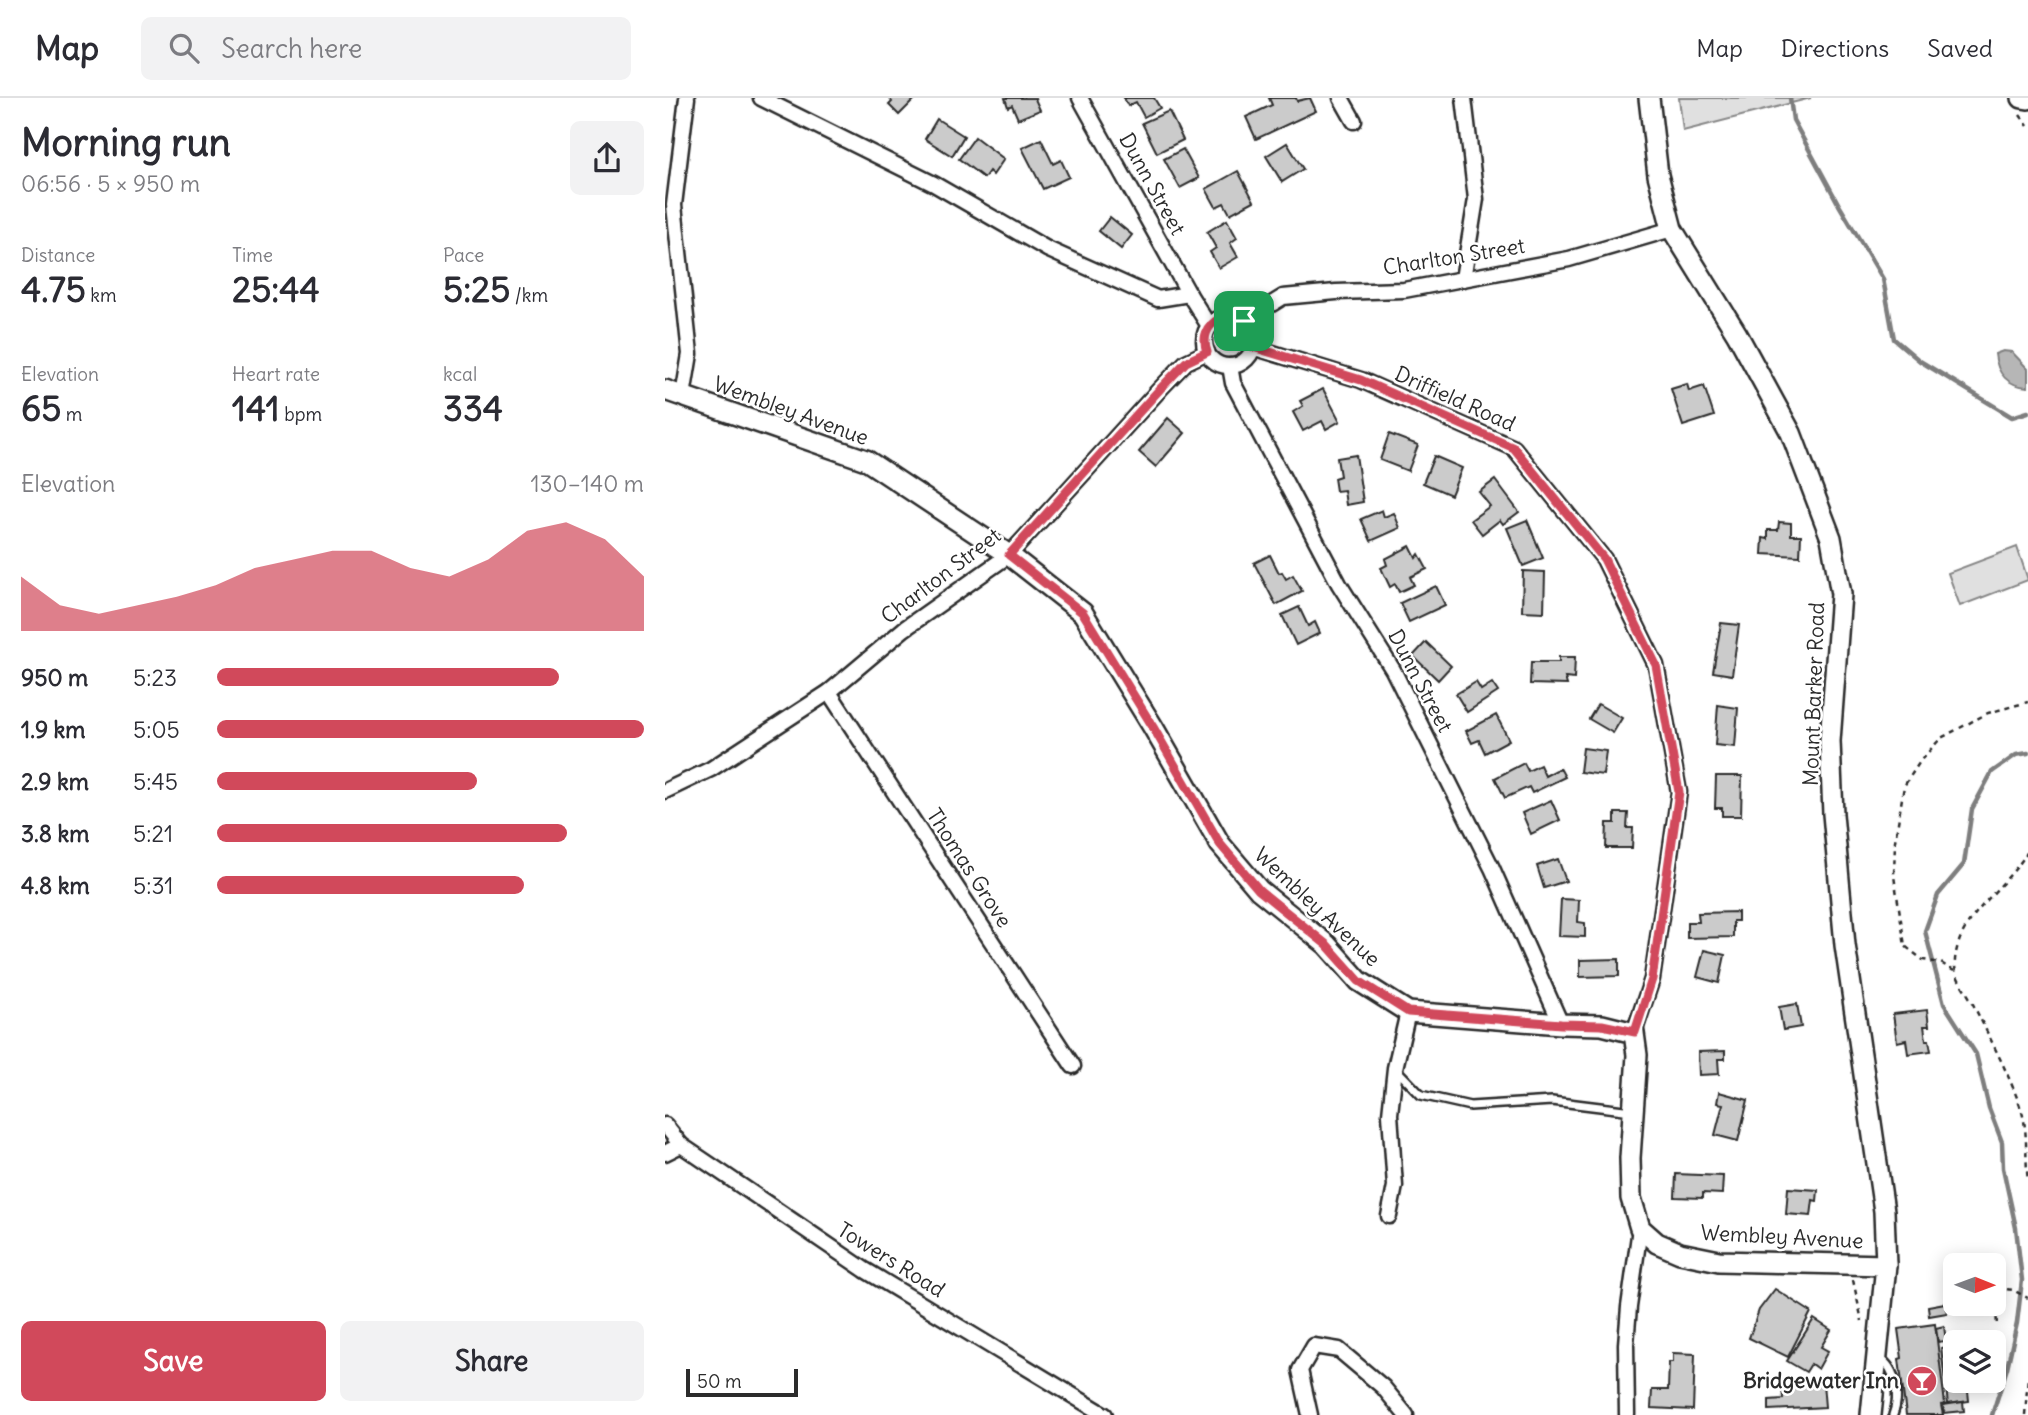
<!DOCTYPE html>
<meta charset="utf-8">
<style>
body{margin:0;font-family:Delius,sans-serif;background:#f2f2f3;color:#2b2b33;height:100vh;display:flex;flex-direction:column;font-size:26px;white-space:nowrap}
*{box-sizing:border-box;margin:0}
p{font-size:23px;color:#7c7c81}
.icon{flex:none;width:38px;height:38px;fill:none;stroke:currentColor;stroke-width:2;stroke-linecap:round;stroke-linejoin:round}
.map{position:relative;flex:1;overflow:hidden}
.details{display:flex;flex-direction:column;background:#fff;width:665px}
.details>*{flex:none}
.needle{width:46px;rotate:91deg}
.fabs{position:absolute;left:1278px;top:1155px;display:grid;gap:14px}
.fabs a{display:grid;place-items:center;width:63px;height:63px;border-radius:10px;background:#fff;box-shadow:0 4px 18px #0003;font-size:35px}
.scale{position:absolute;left:21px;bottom:18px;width:112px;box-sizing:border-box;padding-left:7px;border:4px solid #2b2b2b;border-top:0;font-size:19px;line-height:24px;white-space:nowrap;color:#2b2b2b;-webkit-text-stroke:5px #fff;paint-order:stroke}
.pin{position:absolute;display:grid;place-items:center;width:60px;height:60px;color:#fff;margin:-30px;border-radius:14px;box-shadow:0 4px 10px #0006}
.round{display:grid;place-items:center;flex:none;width:74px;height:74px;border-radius:10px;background:#f2f2f3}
.overview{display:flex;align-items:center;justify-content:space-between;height:119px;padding:0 21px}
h1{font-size:38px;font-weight:700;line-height:52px}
.stats{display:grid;grid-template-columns:repeat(3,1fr);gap:10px;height:119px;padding:7px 21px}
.stats div{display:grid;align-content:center}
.stats b{font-size:35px;font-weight:700}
.stats small{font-size:19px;font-weight:400}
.stats p{font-size:19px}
.chart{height:196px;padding:14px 21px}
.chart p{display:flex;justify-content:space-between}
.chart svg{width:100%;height:126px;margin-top:7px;fill:#d1495b;opacity:.7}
.primary-button{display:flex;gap:14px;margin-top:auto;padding:14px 21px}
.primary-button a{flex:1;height:80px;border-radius:10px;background:#d1495b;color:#fff;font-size:28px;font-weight:700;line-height:80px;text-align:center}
.primary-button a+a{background:#f2f2f3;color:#2b2b33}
ul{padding:0 21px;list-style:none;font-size:23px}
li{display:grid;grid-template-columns:112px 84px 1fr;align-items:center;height:52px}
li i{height:18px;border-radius:9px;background:#d1495b}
header{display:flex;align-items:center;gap:42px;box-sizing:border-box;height:98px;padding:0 35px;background:#fff;border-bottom:2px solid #e1e1e2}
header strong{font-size:33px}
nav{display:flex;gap:38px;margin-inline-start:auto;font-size:24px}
.search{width:490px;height:63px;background:#f2f2f3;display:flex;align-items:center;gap:18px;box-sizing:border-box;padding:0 24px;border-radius:10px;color:#7c7c81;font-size:26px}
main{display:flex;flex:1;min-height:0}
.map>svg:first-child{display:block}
.green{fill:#e0e0e0;stroke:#868686;stroke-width:2}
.water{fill:#b6b6b6;stroke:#7e7e7e;stroke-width:2}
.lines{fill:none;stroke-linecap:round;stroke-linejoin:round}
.stream{stroke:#7e7e7e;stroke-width:4.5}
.building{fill:#cbcbcb;stroke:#2b2b2b;stroke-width:2}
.lane-casing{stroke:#2b2b2b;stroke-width:12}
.street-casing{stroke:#2b2b2b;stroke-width:19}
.secondary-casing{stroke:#2b2b2b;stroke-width:24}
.path{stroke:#2b2b2b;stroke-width:2.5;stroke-dasharray:5 5;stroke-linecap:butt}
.lane{stroke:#fff;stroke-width:7}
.street{stroke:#fff;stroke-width:14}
.secondary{stroke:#fff;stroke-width:19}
.route-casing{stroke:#fff;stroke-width:14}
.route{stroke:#d1495b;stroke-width:9}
.labels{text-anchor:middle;stroke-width:5;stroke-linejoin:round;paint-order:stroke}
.street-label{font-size:21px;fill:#2b2b2b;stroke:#fff}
.poi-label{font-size:21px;font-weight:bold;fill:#2b2b2b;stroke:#fff;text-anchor:end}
</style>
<header>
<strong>Map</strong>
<div class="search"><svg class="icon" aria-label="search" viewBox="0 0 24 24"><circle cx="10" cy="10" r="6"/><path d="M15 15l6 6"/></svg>Search here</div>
<nav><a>Map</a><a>Directions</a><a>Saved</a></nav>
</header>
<main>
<section class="details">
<div class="overview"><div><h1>Morning run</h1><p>06:56 · 5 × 950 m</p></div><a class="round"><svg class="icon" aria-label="share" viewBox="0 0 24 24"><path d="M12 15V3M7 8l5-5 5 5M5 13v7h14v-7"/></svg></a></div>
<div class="stats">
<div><p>Distance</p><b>4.75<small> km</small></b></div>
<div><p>Time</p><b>25:44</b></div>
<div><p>Pace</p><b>5:25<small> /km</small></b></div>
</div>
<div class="stats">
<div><p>Elevation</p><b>65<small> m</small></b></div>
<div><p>Heart rate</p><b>141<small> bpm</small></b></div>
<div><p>kcal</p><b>334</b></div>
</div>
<div class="chart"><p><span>Elevation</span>130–140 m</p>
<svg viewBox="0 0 160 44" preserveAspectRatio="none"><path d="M0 44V25L10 35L20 38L30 35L40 32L50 28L60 22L70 19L80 16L90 16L100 22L110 25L120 19L130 9L140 6L150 12L160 25V44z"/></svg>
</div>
<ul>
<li><b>950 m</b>5:23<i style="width:80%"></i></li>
<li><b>1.9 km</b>5:05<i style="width:100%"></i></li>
<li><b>2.9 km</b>5:45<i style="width:61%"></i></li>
<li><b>3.8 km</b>5:21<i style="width:82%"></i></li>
<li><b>4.8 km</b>5:31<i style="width:72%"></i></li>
</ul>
<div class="primary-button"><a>Save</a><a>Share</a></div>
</section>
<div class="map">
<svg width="1363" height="1317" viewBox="0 0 1363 1317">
<rect width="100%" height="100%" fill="#fff"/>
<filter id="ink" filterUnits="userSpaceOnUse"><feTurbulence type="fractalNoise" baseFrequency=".0143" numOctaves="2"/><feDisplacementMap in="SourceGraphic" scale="14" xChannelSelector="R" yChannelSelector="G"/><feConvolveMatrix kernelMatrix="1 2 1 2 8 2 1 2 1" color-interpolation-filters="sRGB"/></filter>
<g filter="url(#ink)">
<!-- green -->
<g class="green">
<polygon points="1014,0 1146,0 1018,33"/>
<polygon points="1352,449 1363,482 1295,508 1283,475"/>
</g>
<!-- water -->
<path class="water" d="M1338 253 1347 254 1363 271V289C1343 288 1332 276 1330 256Z"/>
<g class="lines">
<!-- stream -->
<g class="stream">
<polyline points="1125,0 1128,22 1174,107 1218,181 1229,241 1255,263 1347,319 1363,314"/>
<polyline points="1327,1317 1342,1270 1352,1225 1357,1182 1351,1130 1338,1070 1337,1044 1324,1010 1311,956 1279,906 1260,833 1273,797 1299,766 1307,711 1327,674 1351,657 1363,655"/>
</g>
</g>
<!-- building -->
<g class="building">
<polygon points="224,0 251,0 234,17 224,7 227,4"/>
<polygon points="340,0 372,0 370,1 375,12 353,21 347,7 343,9"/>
<polygon points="459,0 489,0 495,10 479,19 471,4 463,8"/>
<polygon points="604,0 631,0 632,3 645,0 651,13 591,41 581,19 607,7"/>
<polygon points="504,13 518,42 492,55 477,25"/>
<polygon points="272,21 299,38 287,58 260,41"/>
<polygon points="310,39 339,61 328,77 324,73 319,80 294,61"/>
<polygon points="376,41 388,66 396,62 404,79 378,91 357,50"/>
<polygon points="622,45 638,71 617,84 601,58"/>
<polygon points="518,51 534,80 515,90 499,61"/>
<polygon points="573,73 589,103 565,116 559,105 551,109 541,91"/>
<polygon points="445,119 467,137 456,151 434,133"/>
<polygon points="562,122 572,140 565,145 573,159 554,170 545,154 551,150 542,134"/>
<polygon points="1022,286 1024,293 1039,288 1049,318 1018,328 1006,291"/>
<polygon points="658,291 675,323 661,331 657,323 638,333 628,314 638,308 635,303"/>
<polygon points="503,320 520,335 491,369 474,354"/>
<polygon points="724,336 753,347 743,373 715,362"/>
<polygon points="691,357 698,404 681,407 679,392 671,393 669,380 675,378 672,360"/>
<polygon points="769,358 797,370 786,397 758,385"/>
<polygon points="830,382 854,414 838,426 835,422 817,436 806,422 825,408 814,394"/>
<polygon points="717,412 719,419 729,415 735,430 706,443 696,421"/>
<polygon points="862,422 878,460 858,468 842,430"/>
<polygon points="1114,424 1126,425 1126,437 1136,437 1135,458 1097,456 1098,440 1103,441 1103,432 1113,432"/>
<polygon points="745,448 751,460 754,456 762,471 745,479 749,487 734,494 730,486 725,489 716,470 722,467 720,461"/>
<polygon points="605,457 614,475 617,474 621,481 628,477 637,493 611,507 589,465"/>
<polygon points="858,473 880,474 879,514 857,513"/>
<polygon points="771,488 780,507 744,524 735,505"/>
<polygon points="634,509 643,528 650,524 655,535 631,547 617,517"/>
<polygon points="1056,525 1074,527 1067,577 1048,574"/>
<polygon points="761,544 786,568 773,582 748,558"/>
<polygon points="894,559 910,559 909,581 900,580 902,587 865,586 866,564 894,564"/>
<polygon points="811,584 816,592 827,585 833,594 802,614 791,596"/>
<polygon points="933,606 957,620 948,635 924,621"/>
<polygon points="1053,607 1073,610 1070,649 1050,647"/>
<polygon points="831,617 844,642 820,655 814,642 807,645 801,633"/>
<polygon points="918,650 941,653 938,677 915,674"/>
<polygon points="859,665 863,673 875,667 880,678 895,670 900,679 867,695 864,689 840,700 830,680"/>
<polygon points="1051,678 1077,678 1076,718 1057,718 1057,710 1050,710"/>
<polygon points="886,702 895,722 866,736 857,715"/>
<polygon points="950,715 963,715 962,730 968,730 967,750 941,750 942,725 950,725"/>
<polygon points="893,761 901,783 879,790 872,768"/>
<polygon points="896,801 914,802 913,824 920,825 920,839 894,838"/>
<polygon points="1073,814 1073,823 1068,823 1068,839 1022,840 1022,824 1034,824 1033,815"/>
<polygon points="1039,852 1060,857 1054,885 1032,879"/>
<polygon points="954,861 954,878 915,879 915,862"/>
<polygon points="1132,906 1136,929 1118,932 1114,909"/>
<polygon points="1262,912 1264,928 1259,928 1261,942 1264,942 1266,953 1243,956 1241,942 1232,944 1228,916"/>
<polygon points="1060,953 1060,961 1053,961 1054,976 1034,977 1033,954"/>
<polygon points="1054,994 1083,1002 1073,1043 1050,1037 1058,1006 1052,1005"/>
<polygon points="1011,1076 1058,1078 1057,1096 1038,1095 1038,1100 1010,1099"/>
<polygon points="1123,1090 1153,1092 1152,1103 1148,1102 1146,1118 1121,1116"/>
<polygon points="1110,1191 1146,1214 1123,1259 1084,1240 1094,1212"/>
<polygon points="1280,1205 1282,1215 1264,1218 1263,1208"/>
<polygon points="1149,1221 1166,1232 1156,1249 1163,1253 1153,1271 1146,1266 1141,1274 1122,1263"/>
<polygon points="1270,1226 1280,1306 1276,1307 1278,1317 1241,1317 1234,1261 1237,1260 1233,1231"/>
<polygon points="1279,1228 1281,1243 1273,1244 1271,1230"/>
<polygon points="1290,1248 1290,1283 1302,1283 1304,1303 1283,1306 1276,1250"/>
<polygon points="1008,1255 1030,1256 1028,1312 986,1310 987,1292 1003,1292 1004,1264 1008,1264"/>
<polygon points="1158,1285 1160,1309 1104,1312 1104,1302 1118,1301 1117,1288"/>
<polygon points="1298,1304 1299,1313 1279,1315 1278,1307"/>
</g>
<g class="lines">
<!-- lane casing -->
<g class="lane-casing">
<g id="lane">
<polyline points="730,970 756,997 805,1008 887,1003 967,1013"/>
<path d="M1214 1260C1232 1270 1235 1299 1228 1317"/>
</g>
</g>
<!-- street casing -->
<g class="street-casing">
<g id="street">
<polyline points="96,0 269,86 382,151 493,201 524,196"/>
<polyline points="415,0 524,196 544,228"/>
<polyline points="676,0 689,23"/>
<polyline points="798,181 811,101 799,0"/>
<circle cx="564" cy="243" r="25"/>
<polyline points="579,223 618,199 671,194 739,192 904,161 1007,131"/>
<polyline points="588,249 696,282 849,350 939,461 991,567 1014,694 987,881 969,935"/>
<polyline points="565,268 568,285 674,486 728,572 827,770 896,926"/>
<polyline points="18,298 25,256 9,107 22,0"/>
<polyline points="164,594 408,968"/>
<polyline points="0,693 46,671 164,594 239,531 344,457 495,291 521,264 542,254"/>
<polyline points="0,1027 16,1047 200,1172 440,1317"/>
<polyline points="0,1055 16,1047"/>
<polyline points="724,1118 730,1088 725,1016 730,970 743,914"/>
<polyline points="645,1317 635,1272 649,1248 674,1252 718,1289 741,1317"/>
<polyline points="962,1317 961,1246 964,1209 975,1130"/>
</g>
</g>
<!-- secondary casing -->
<g class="secondary-casing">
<g id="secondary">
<polyline points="984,0 993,77 1007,131 1072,236 1126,335 1166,440 1176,496 1165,643 1168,716 1180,847 1219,1113 1221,1167 1206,1317"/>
<polyline points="1357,0 1363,1"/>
<polyline points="0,292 201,362 344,457 418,515 488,629 555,746 594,792 662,847 694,883 743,914 896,926 937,927 969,935 972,957 965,1060 966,1100 975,1130 992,1145 1015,1155 1054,1163 1221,1167"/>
</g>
</g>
<!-- path -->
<g class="path">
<polyline points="1355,17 1363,28"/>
<path d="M1363 753C1345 784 1302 814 1293 847 1284 877 1296 882 1308 906 1325 941 1345 977 1357 1014 1363 1035 1360 1061 1363 1083"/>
<polyline points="1289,873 1276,865 1258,862 1240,848 1229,778 1230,743 1239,688 1256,662 1276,640 1323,615 1363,604"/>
<polyline points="1188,1182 1197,1223"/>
<polyline points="1330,1190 1332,1229"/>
<polyline points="1332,1190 1348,1192 1363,1200"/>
<polyline points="1360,1317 1363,1279"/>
</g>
<!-- lane -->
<use href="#lane" class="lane"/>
<!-- street -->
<use href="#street" class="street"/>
<!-- secondary -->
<use href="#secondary" class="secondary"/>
</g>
</g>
<g class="lines" filter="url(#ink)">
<!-- route casing -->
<g class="route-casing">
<path id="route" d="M561 218 570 219 586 230 588 249 696 282 849 350 939 461 991 567 1014 694 987 881 970 934 937 927 896 926 743 914 694 883 662 847 594 792 555 746 488 629 418 515 344 457 495 291 521 264 542 254C536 236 544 224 561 218Z"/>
</g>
<!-- route -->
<use href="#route" class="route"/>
</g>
<!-- icons -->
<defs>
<g id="bar-disc" transform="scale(1.575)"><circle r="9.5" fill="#d1495b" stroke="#fff"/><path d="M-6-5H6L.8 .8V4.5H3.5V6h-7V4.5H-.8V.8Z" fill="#fff"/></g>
</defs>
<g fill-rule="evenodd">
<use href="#bar-disc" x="1257" y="1283"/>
</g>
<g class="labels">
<!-- street labels -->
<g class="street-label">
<text transform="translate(487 86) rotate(61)" y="7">Dunn Street</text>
<text transform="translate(789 159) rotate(-9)" y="7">Charlton Street</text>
<text transform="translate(790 301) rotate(24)" y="7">Driffield Road</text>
<text transform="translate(126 313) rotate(20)" y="7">Wembley Avenue</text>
<text transform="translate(276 478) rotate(-37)" y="7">Charlton Street</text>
<text transform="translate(755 583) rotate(62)" y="7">Dunn Street</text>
<text transform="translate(1149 596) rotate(-88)" y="7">Mount Barker Road</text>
<text transform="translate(304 770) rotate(57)" y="7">Thomas Grove</text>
<text transform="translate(652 809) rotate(43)" y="7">Wembley Avenue</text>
<text transform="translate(1117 1139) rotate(3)" y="7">Wembley Avenue</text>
<text transform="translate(226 1162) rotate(32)" y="7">Towers Road</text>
</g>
<!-- poi labels -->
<g class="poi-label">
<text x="1234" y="1290">Bridgewater Inn</text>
</g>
</g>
</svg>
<div class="fabs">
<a><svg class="needle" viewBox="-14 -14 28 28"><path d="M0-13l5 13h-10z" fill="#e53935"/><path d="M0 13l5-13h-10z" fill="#7c7c81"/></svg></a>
<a><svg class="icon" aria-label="layers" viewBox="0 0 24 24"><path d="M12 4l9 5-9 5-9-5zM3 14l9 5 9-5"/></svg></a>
</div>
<div class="scale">50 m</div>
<div class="pin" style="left:579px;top:223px;background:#1e9e55"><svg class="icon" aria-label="arrive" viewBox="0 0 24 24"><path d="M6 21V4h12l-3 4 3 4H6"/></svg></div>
</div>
</main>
